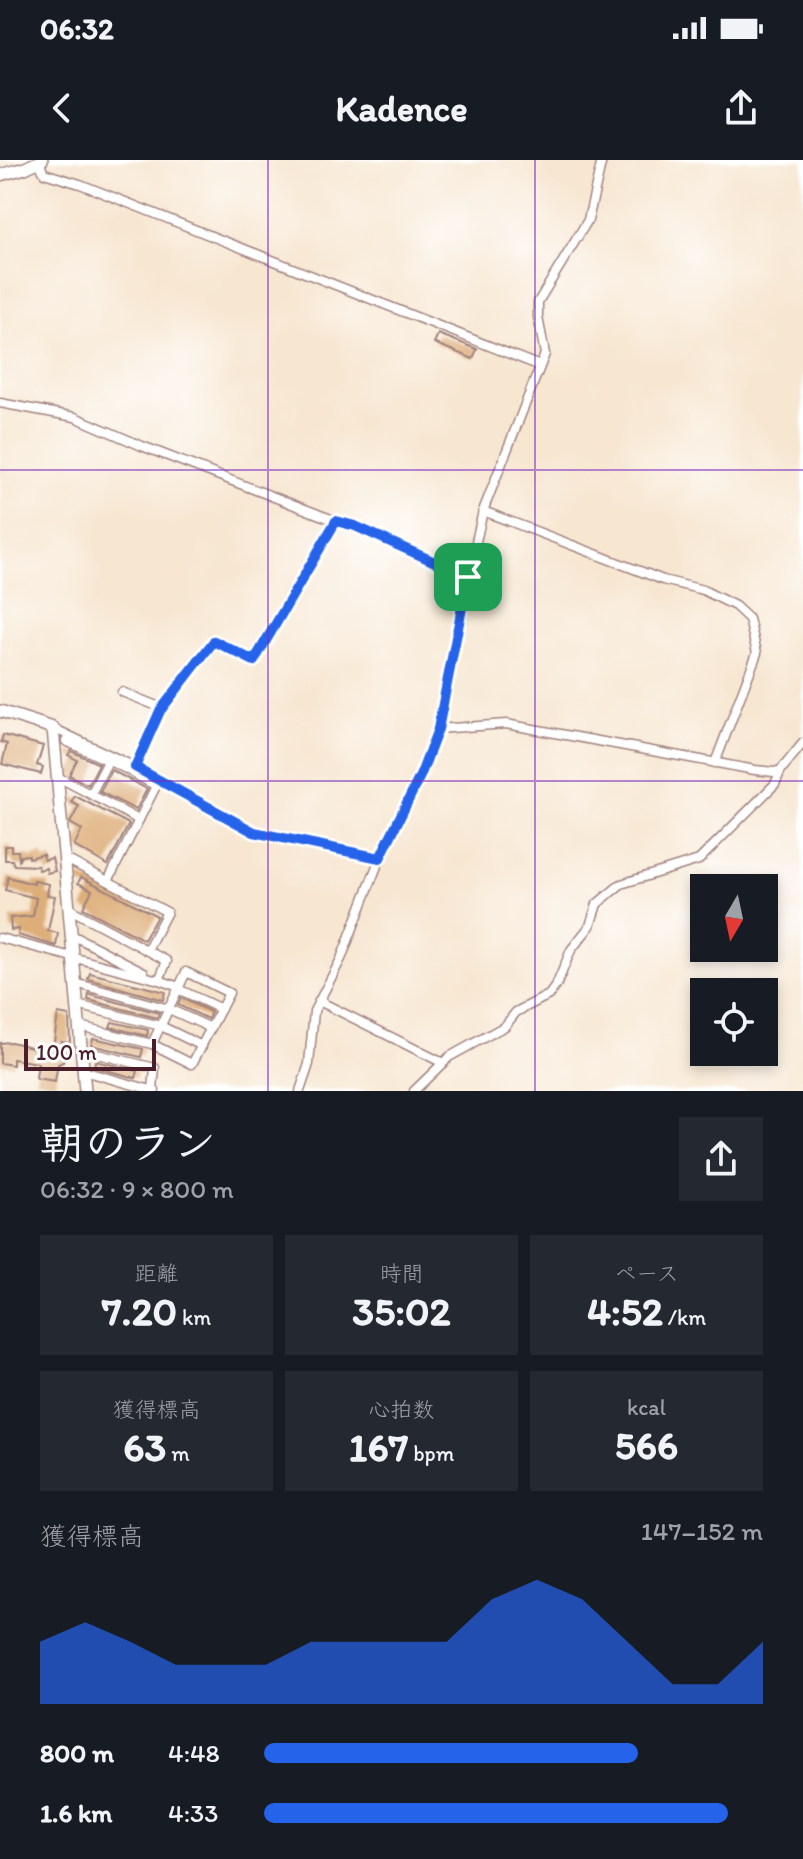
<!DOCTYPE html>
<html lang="ja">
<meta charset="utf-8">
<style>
body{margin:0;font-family:Itim,"Klee One",sans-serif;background:#242831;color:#f1f3f6;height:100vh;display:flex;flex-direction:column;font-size:30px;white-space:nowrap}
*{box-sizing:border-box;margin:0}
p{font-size:26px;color:#9ea1a6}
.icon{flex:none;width:44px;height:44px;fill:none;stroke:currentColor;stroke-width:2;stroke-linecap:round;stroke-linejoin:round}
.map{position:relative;height:931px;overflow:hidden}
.sheet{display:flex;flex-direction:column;background:#171b24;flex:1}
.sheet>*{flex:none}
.needle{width:52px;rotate:189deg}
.fabs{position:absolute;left:690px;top:714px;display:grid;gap:16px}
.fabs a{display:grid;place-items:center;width:88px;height:88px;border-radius:0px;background:#171b24;box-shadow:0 4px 12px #0003;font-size:40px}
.scale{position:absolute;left:24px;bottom:20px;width:132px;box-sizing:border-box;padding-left:8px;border:4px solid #4a1f2b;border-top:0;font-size:22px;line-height:28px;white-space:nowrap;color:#4a1f2b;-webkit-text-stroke:6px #fff;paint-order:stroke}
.pin{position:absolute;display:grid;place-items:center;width:68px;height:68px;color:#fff;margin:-34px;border-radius:16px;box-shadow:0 4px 12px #0006}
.round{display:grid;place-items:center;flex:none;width:84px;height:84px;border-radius:0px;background:#242831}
.summary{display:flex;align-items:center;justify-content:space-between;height:136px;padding:0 40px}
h1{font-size:44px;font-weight:700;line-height:60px}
.figures{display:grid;grid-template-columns:repeat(3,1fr);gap:12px;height:136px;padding:8px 40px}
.figures div{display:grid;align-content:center;border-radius:0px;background:#242831;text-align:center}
.figures b{font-size:40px;font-weight:700}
.figures small{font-size:22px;font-weight:400}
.figures p{font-size:22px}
.chart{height:224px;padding:16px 40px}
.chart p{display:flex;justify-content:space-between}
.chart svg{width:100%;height:144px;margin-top:8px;fill:#2563eb;opacity:.7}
ul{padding:0 40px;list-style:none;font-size:26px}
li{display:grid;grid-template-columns:128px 96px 1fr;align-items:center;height:60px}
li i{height:20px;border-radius:10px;background:#2563eb}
.status{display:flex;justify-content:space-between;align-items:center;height:56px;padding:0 40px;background:#171b24;direction:ltr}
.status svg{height:22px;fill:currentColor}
header{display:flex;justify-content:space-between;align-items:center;height:104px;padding:0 40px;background:#171b24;font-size:36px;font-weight:700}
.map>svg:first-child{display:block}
.building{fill:#deae79}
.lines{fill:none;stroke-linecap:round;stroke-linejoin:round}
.street-casing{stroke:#a0827e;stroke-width:11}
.secondary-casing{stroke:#a0827e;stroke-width:14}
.street{stroke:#fff;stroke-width:8}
.secondary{stroke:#fff;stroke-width:11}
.route-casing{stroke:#fff;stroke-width:16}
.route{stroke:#2563eb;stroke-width:10}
.grid{fill:none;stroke:#7b2cbf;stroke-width:2;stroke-opacity:0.55}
</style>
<div class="status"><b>06:32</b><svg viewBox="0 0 49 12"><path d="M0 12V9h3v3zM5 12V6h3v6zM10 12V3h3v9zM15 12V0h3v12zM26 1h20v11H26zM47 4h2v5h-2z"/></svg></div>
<header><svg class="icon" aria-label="back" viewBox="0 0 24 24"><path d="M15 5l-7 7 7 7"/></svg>Kadence<svg class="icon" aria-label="share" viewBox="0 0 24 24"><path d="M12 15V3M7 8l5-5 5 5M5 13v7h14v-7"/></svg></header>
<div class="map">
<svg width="803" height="931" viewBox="0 0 803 931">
<rect width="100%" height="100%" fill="#fff"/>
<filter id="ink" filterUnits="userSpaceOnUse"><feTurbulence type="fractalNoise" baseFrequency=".0125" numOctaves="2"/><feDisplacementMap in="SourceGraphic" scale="16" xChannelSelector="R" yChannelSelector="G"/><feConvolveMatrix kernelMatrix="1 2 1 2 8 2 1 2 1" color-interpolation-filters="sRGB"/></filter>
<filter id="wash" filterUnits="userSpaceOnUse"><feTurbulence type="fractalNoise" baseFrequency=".006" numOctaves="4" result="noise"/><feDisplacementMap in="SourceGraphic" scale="32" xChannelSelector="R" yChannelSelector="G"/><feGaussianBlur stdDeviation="1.8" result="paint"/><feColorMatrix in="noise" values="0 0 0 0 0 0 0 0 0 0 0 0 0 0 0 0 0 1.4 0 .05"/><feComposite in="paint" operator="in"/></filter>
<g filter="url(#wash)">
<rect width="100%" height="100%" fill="#f7e6d0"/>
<g id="blocks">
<!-- building -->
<g class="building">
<polygon points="438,174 477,189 473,199 434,183"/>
<polygon points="3,575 43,586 37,605 43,607 41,614 2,604 7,584 1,582"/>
<polygon points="71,591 99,604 88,625 69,615 77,600 68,595"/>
<polygon points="111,610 147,629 136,650 100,632"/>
<polygon points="75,636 129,664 108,705 74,686 82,670 70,663 79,646 71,642"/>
<polygon points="5,686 11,686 11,691 18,691 19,700 21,696 29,695 29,698 43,694 44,700 52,698 55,711 47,713 46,708 39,710 38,706 14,705 12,700 5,700"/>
<polygon points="8,717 34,724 34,721 49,724 47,735 55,736 48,771 58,773 56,786 18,775 19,769 11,770 10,758 33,756 36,738 5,730"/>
<polygon points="81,717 157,756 144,780 83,748 92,730 78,723"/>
<polygon points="90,813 165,832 163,840 88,819"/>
<polygon points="89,834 98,837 159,853 157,858 88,840"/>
<polygon points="181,838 211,852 208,859 178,845"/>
<polygon points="58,854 69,856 70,882 61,881 66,895 63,902 58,904 55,922 36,919 38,903 13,899 13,905 0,903 0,883 11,882 35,888 40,885 52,895"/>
<polygon points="112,862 148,870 147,876 110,867"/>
<polygon points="93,878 143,889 141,897 91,885"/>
<polygon points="95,901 138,911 136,918 94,907"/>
</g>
</g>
</g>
<g filter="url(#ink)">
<use href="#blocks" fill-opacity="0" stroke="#a0827e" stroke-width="2"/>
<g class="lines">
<!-- street casing -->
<g class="street-casing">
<g id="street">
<polyline points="39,2 44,13 80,24 540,206"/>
<polyline points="0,243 75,257 142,286 336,361 355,366 468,417"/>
<polyline points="483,351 663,420 703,430 735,446 749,459 757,493 715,603"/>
<polyline points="122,532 162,548"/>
<polyline points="53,568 135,607 254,672 380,698"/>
<polyline points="438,569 506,564 755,610 774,612 781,610"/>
<polyline points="66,581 122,607 156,626 108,721"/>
<polyline points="135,607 160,551 214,481 254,501 336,361"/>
<polyline points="56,616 139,660"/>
<polyline points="91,634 108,601"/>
<polyline points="64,698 167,752 147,790"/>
<polyline points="68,748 167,801 159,820 179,827 152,884 79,866"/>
<polyline points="70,774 144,812"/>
<polyline points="0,778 159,820"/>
<polyline points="75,823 169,849 211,868"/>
<polyline points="178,829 221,849"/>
<polyline points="319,841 443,903"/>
<polyline points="77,845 161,866 202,886"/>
<polyline points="152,884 192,904 229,833 186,812 179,827"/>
<polyline points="81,890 155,908 153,930"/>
<polyline points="83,911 155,931"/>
<polyline points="300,931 309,904 314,851 341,799 380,698 421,614 438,569 468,417 483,351 545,194 538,157 538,142 588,60 602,0"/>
<polyline points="414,931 449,897 505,866 516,852 549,835 557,824 571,790 590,766 597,744 621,724 699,700 775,624 781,610 803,583"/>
</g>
</g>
<!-- secondary casing -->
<g class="secondary-casing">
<g id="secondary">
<polyline points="0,15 25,8 42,0"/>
<polyline points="0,551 53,568 85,931"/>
</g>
</g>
<!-- street -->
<use href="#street" class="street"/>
<!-- secondary -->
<use href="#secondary" class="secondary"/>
</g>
</g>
<g class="lines" filter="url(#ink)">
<!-- route casing -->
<g class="route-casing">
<polygon id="route" points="336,361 355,366 468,417 438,569 421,614 380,698 254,672 135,607 160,551 214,481 254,501"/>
</g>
<!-- route -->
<use href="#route" class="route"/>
</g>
<!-- grid -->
<path class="grid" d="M268 0V931M535 0V931M0 310H803M0 621H803"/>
</svg>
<div class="fabs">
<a><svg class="needle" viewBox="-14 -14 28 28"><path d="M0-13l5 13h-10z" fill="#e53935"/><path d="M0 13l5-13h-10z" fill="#9ea1a6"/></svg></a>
<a><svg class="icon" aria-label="locate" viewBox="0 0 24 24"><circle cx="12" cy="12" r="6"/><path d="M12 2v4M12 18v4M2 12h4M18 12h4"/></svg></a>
</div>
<div class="scale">100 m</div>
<div class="pin" style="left:468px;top:417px;background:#1e9e55"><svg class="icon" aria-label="arrive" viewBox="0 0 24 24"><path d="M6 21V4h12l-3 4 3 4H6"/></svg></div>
</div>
<section class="sheet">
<div class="summary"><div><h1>朝のラン</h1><p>06:32 · 9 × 800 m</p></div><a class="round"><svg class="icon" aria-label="share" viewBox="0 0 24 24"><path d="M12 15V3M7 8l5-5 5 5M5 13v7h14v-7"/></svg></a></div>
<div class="figures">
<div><p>距離</p><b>7.20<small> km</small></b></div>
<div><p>時間</p><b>35:02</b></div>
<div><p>ペース</p><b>4:52<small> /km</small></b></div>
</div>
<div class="figures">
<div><p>獲得標高</p><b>63<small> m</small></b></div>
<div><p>心拍数</p><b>167<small> bpm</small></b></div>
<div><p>kcal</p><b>566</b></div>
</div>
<div class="chart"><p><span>獲得標高</span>147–152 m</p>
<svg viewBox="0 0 160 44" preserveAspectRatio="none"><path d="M0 44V25L10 19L20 25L30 32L40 32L50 32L60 25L70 25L80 25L90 25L100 12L110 6L120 12L130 25L140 38L150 38L160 25V44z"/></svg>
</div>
<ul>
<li><b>800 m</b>4:48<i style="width:75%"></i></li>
<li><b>1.6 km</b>4:33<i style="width:93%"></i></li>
</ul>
</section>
